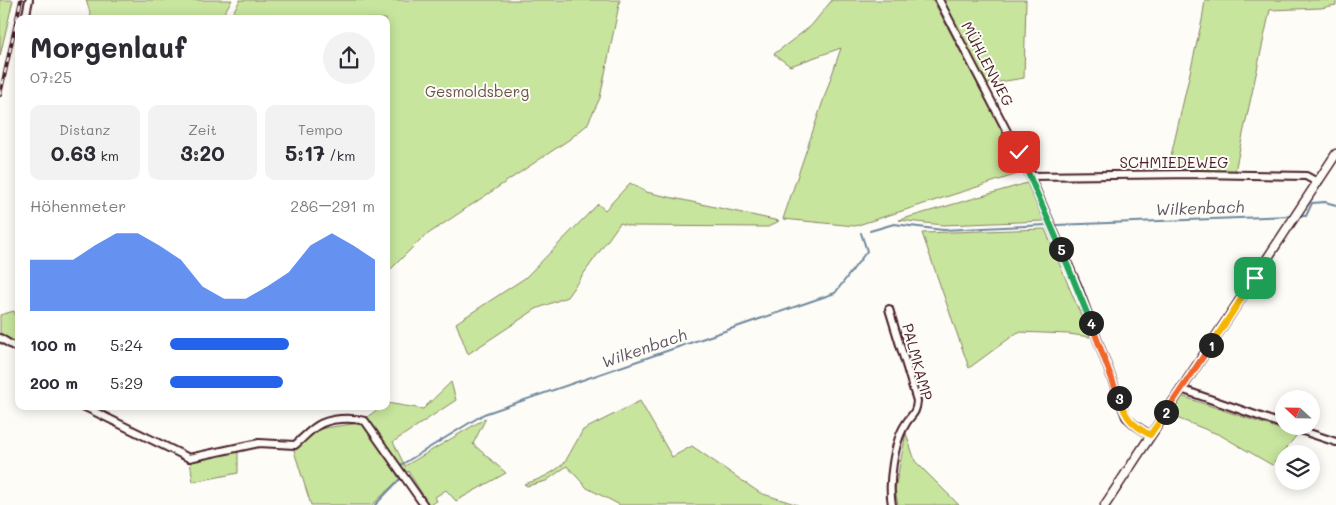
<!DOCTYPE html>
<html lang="de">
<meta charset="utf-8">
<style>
body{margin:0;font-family:Mali,sans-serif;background:#f2f2f3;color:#2b2b33;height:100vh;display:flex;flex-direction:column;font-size:19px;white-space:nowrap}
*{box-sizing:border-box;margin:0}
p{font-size:16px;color:#7c7c81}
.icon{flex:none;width:28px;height:28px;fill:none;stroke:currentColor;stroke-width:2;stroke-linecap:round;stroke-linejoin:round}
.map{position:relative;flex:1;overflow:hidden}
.sheet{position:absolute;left:15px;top:15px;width:375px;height:395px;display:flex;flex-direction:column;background:#fff;border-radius:10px;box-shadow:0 2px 12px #0003}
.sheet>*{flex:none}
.needle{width:32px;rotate:292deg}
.tools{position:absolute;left:1275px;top:390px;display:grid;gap:10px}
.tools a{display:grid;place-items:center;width:45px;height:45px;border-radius:50%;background:#fff;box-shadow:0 2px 12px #0003;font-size:25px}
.pin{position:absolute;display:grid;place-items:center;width:42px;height:42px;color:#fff;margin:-21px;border-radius:10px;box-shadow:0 2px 8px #0006}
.km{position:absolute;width:25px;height:25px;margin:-12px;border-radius:50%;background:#222;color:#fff;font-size:14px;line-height:25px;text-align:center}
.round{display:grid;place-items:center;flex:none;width:52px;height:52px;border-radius:26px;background:#f2f2f3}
.overview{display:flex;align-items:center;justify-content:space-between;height:85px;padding:0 15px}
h1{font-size:28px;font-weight:800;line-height:38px}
.figures{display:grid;grid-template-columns:repeat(3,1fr);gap:8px;height:85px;padding:5px 15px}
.figures div{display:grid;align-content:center;border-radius:10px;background:#f2f2f3;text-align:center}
.figures b{font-size:21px;font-weight:800}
.figures small{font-size:14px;font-weight:400}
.figures p{font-size:14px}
.chart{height:140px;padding:10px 15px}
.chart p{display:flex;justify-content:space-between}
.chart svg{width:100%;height:90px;margin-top:5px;fill:#2563eb;opacity:.7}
ul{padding:0 15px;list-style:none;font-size:16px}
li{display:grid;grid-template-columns:80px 60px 1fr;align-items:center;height:38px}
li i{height:12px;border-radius:6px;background:#2563eb}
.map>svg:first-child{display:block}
.green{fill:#c7e59d;stroke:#888264}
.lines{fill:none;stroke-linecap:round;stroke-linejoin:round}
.stream{stroke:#6d879b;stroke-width:2}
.minor-casing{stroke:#4a1f2b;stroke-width:10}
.tertiary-casing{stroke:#4a1f2b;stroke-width:11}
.minor{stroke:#fdfcf7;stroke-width:6}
.tertiary{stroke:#fdfcf7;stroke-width:8}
.rail-casing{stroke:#4a1f2b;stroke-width:4}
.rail{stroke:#fdfcf7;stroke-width:2;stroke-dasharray:5.5;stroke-linecap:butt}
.split-1-casing{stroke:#fff;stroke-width:10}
.split-2-casing{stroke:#fff;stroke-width:10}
.split-3-casing{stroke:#fff;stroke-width:10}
.split-4-casing{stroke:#fff;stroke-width:10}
.split-5-casing{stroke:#fff;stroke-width:10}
.split-6-casing{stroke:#fff;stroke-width:10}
.split-7-casing{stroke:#fff;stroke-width:10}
.split-1{stroke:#f5b400;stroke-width:6}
.split-2{stroke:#f0652b;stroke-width:6}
.split-3{stroke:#f5b400;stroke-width:6}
.split-4{stroke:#f0652b;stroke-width:6}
.split-5{stroke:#22a559;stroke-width:6}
.split-6{stroke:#22a559;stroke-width:6}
.split-7{stroke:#22a559;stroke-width:6}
.labels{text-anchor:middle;stroke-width:4;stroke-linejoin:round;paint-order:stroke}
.street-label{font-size:15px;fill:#4a1f2b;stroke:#fdfcf7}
.park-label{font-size:15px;fill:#695048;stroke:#fdfcf7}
.water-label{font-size:16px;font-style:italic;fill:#5c5363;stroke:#fdfcf7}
</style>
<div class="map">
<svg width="1336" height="505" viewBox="0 0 1336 505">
<rect width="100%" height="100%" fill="#fdfcf7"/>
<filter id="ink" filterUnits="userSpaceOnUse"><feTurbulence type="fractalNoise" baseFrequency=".02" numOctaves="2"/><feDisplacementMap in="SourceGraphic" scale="10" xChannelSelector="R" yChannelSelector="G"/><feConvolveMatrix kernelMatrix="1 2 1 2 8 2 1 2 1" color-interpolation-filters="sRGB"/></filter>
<g filter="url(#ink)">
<!-- green -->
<g class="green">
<polygon points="0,0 13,0 0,56"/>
<polygon points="86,0 232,0 220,19 92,19"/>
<polygon points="240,0 620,0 600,98 587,125 570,139 422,238 386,274 386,19 229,19"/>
<polygon points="832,0 933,0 1024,172 855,226 783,219 841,48 790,66 774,54 811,26"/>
<polygon points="942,0 1026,0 1024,78 987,84"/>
<polygon points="1205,0 1336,0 1336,5 1321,8 1270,10 1235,171 1168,169 1202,20"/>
<polygon points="630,183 646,192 779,221 768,227 630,226 620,223 567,297 536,309 468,354 456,323 525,278 598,204 605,210"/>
<polygon points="1027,183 1044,221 943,225 899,220"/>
<polygon points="1045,229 1090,337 1069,334 1018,332 969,368 922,233"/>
<polygon points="14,311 19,325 19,341 14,342 0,333 0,315"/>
<polygon points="451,382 456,400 393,442 405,466 486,418 473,444 506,473 456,501 446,490 435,497 437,501 429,505 408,471 372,505 311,505 294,451 318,429 359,423 382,406 386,406 387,403 423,409"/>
<polygon points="1181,396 1297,435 1272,465 1220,435 1169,415"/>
<path d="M640 401 672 457 692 446 760 493 798 505H620L587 488 567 466 546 481 527 486 524 484C539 480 554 473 565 462L583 430Z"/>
<polygon points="906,433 915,461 959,505 898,505 895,489"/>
<polygon points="238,452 238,473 193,482 190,461"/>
</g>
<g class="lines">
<!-- stream -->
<g class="stream">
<polyline points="1299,216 1306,216 1312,203 1325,202 1336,205"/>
<polyline points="1056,225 1292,216"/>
<polyline points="870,231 894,224 943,230 1047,225"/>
<polyline points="401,465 484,414 835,293 867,251 861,233"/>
<polyline points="375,505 400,479 394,469"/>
</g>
<!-- minor casing -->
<g class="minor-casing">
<g id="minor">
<polyline points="939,0 1030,176 1078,287 1126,417 1135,425 1150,435"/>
<polyline points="25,19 29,0"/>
<polyline points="1030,176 1197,174 1306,176 1317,182"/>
<path d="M889 309 917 401C916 415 911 414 905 425 894 442 888 485 892 505"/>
<polyline points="0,338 15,347 19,346"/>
<polyline points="1181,389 1284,425"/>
<path d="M83 406 189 458 259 443 295 445C302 439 309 431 317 426 329 418 351 417 365 421L424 505"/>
<polyline points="1288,426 1336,442"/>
</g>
</g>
<!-- tertiary casing -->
<g class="tertiary-casing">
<polyline id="tertiary" points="1105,505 1336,154"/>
</g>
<!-- minor -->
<use href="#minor" class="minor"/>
<!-- tertiary -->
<use href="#tertiary" class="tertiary"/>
<!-- rail casing -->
<g class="rail-casing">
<polyline id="rail" points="0,95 21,0"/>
</g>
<!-- rail -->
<use href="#rail" class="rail"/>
</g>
</g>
<g class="lines" filter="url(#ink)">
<!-- split-1 casing -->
<g class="split-1-casing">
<polyline id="split-1" points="1211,345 1255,278"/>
</g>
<!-- split-2 casing -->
<g class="split-2-casing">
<polyline id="split-2" points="1166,412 1211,345"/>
</g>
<!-- split-3 casing -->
<g class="split-3-casing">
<path id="split-3" d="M1119 398C1126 418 1131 424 1150 435L1166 412"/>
</g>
<!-- split-4 casing -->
<g class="split-4-casing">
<polyline id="split-4" points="1091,323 1119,398"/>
</g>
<!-- split-5 casing -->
<g class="split-5-casing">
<polyline id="split-5" points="1061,249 1091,323"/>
</g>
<!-- split-6 casing -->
<g class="split-6-casing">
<polyline id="split-6" points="1029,175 1061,249"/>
</g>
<!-- split-7 casing -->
<g class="split-7-casing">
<polyline id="split-7" points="1019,152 1029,175"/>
</g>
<!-- split-1 -->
<use href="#split-1" class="split-1"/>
<!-- split-2 -->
<use href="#split-2" class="split-2"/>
<!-- split-3 -->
<use href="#split-3" class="split-3"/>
<!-- split-4 -->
<use href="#split-4" class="split-4"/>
<!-- split-5 -->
<use href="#split-5" class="split-5"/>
<!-- split-6 -->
<use href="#split-6" class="split-6"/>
<!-- split-7 -->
<use href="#split-7" class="split-7"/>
</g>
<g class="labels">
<!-- street labels -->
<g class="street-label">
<text transform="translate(987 64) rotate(62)" y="5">MÜHLENWEG</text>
<text x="1174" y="168">SCHMIEDEWEG</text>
<text transform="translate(917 362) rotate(75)" y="5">PALMKAMP</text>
</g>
<!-- park labels -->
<g class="park-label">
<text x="477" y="97">Gesmoldsberg</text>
</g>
<!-- water labels -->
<g class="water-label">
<text transform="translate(1200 208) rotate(-2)" y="6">Wilkenbach</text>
<text transform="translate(644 348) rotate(-19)" y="6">Wilkenbach</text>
</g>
</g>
</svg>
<div class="tools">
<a><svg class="needle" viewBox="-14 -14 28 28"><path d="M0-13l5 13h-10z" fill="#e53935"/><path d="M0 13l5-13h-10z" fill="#7c7c81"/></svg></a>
<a><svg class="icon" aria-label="layers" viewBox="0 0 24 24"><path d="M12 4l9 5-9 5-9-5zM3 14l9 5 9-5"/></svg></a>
</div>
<div class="pin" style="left:1255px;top:278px;background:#1e9e55"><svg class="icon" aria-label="arrive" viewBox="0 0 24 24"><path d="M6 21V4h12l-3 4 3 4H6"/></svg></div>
<div class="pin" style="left:1019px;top:152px;background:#d93025"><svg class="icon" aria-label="check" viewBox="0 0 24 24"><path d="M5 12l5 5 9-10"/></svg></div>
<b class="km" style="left:1211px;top:345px">1</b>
<b class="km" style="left:1166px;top:412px">2</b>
<b class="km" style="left:1119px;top:398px">3</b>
<b class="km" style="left:1091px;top:323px">4</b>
<b class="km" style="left:1061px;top:249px">5</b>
<section class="sheet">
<div class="overview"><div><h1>Morgenlauf</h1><p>07:25</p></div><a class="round"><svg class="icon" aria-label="share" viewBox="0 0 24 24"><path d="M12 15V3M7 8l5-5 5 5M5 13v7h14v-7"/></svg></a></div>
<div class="figures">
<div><p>Distanz</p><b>0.63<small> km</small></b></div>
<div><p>Zeit</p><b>3:20</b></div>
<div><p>Tempo</p><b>5:17<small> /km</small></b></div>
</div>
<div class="chart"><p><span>Höhenmeter</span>286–291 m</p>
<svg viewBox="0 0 160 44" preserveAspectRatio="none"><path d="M0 44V19L10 19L20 19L30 12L40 6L50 6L60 12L70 19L80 32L90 38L100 38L110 32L120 25L130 12L140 6L150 12L160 19V44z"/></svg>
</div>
<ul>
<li><b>100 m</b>5:24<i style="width:58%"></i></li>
<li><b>200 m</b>5:29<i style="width:55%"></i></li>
</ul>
</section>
</div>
